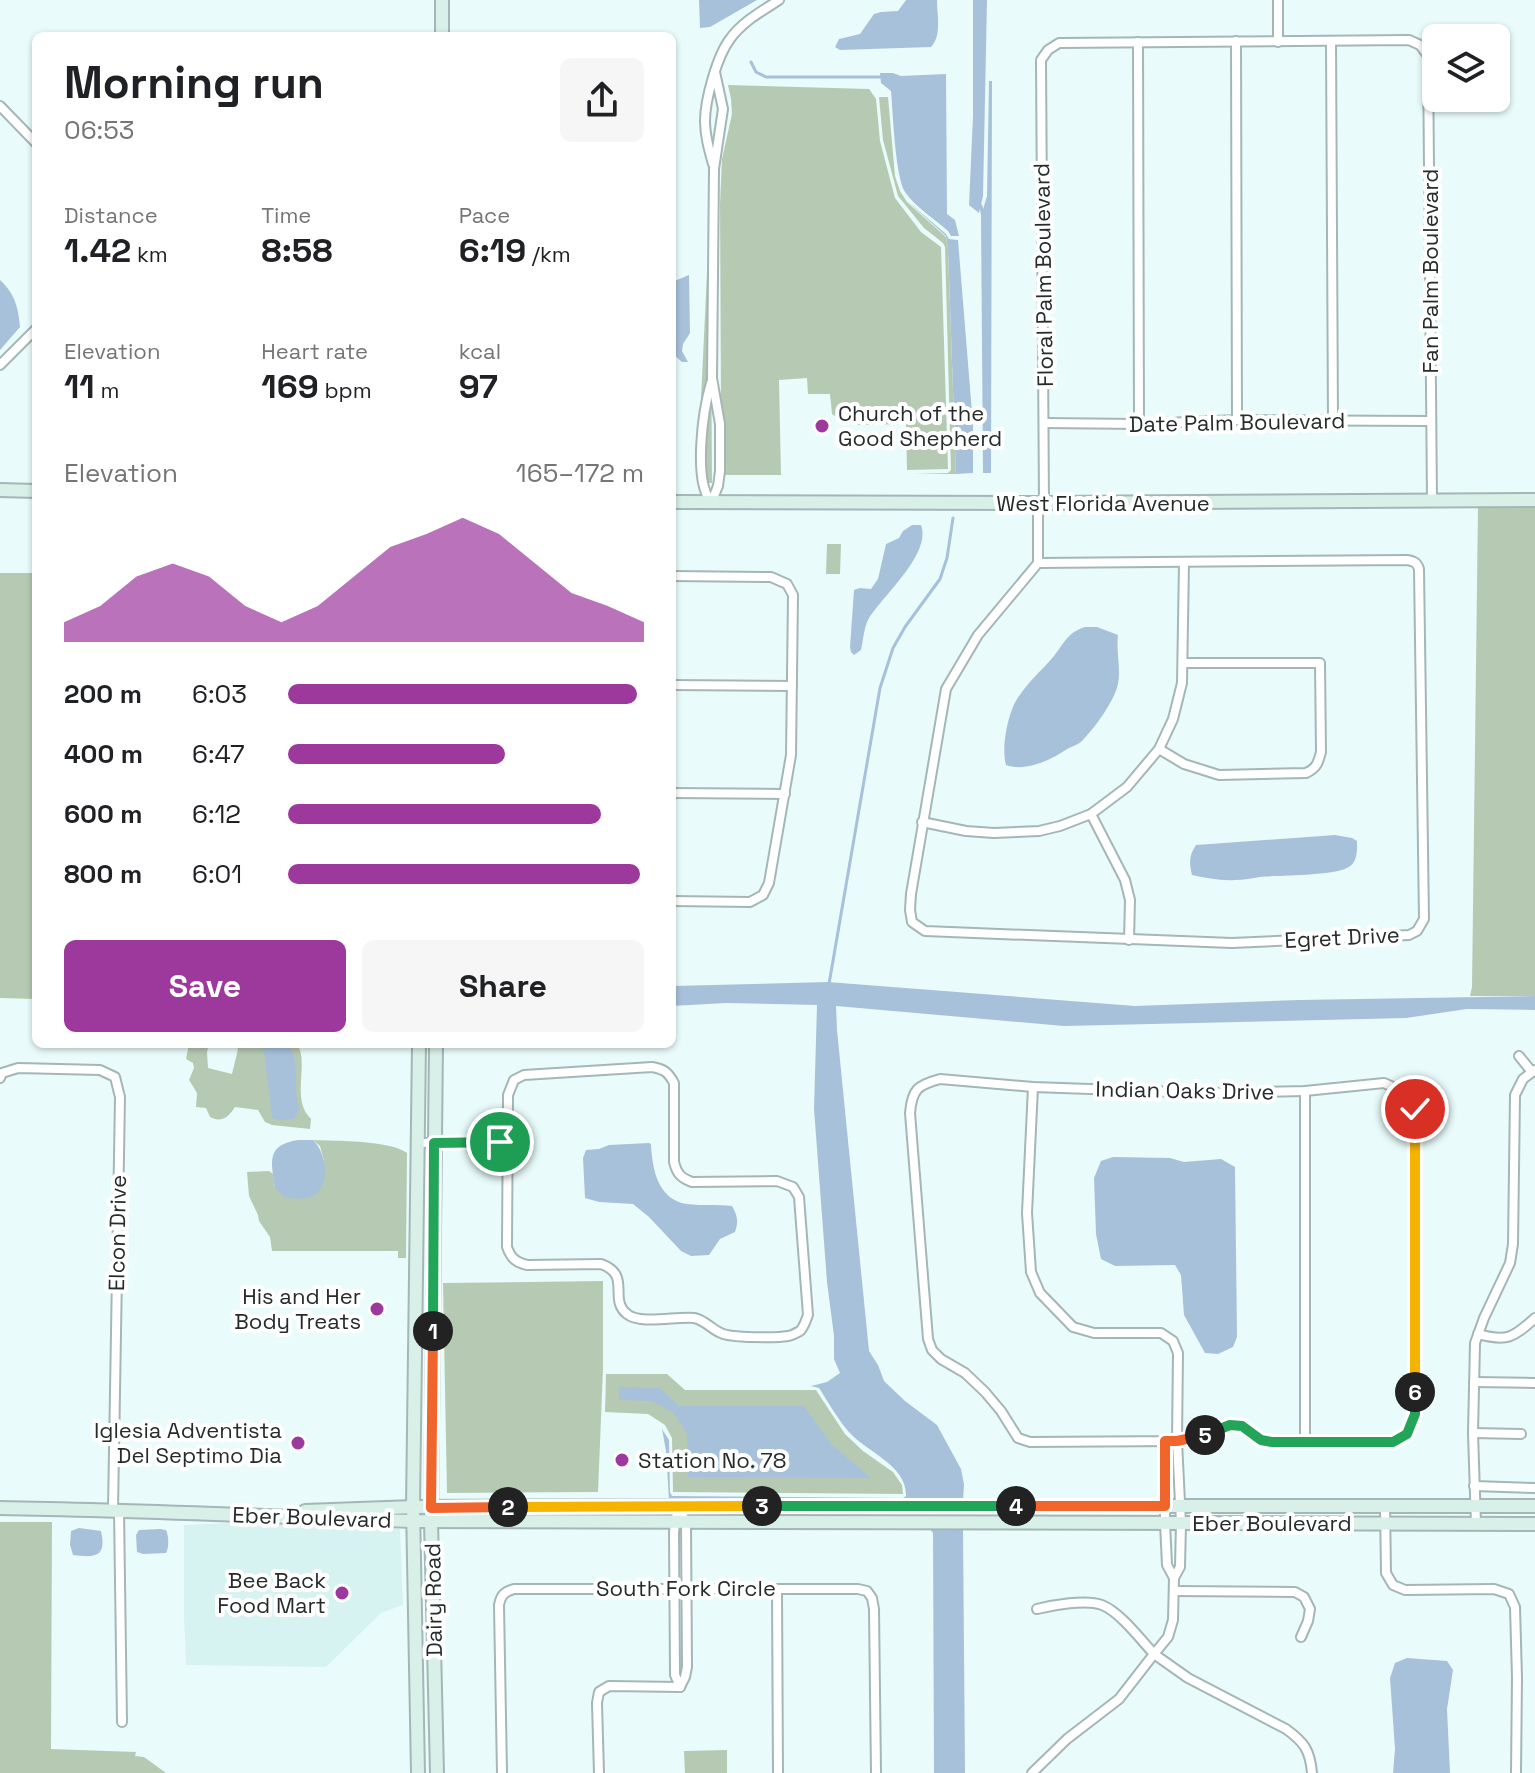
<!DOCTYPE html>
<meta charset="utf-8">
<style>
body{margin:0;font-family:"Space Grotesk",sans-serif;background:#f6f6f6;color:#202124;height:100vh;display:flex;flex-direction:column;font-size:30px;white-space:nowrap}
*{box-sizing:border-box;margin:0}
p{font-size:26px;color:#757577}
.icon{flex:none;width:44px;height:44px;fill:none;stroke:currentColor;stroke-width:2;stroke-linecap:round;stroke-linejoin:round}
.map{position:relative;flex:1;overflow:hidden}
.side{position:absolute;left:32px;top:32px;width:644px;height:1016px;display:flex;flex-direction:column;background:#fff;border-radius:12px;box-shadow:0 2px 6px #0004}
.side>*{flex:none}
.tools{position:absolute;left:1422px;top:24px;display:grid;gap:16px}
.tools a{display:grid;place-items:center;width:88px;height:88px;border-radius:12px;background:#fff;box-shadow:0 2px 6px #0004;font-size:40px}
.pin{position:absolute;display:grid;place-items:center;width:68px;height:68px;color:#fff;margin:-34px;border:4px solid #fff;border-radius:50%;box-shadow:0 2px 8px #0007}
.km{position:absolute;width:40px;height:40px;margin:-20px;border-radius:50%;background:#222;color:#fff;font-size:22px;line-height:40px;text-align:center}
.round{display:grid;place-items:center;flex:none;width:84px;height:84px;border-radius:12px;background:#f6f6f6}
.overview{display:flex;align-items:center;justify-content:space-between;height:136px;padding:0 32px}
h1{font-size:44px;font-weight:600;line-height:60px}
.figures{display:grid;grid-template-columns:repeat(3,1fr);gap:12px;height:136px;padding:8px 32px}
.figures div{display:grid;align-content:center}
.figures b{font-size:34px;font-weight:600}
.figures small{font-size:22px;font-weight:400}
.figures p{font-size:22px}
.chart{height:224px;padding:16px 32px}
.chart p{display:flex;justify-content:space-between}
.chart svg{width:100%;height:144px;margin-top:8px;fill:#9d389d;opacity:.7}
.cta{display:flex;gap:16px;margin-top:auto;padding:16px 32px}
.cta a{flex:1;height:92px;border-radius:12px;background:#9d389d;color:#fff;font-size:32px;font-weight:600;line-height:92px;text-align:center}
.cta a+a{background:#f6f6f6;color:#202124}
ul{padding:0 32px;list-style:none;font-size:26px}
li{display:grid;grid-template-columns:128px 96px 1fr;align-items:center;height:60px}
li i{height:20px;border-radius:10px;background:#9d389d}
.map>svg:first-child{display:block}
.built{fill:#d6f2f1}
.green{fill:#b6cab3}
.water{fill:#a7c1da}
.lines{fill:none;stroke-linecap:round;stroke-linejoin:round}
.stream{stroke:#a7c1da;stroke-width:3}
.street-casing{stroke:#a5b6b6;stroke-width:12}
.secondary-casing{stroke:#a5b6b6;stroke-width:16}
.street{stroke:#fff;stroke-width:8}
.secondary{stroke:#d8f0e7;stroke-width:12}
.split-1-casing{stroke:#fff;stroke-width:16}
.split-2-casing{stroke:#fff;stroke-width:16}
.split-3-casing{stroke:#fff;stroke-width:16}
.split-4-casing{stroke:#fff;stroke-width:16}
.split-5-casing{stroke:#fff;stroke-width:16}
.split-6-casing{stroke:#fff;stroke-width:16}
.split-7-casing{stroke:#fff;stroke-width:16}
.split-1{stroke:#22a559;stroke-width:10}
.split-2{stroke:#f0652b;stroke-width:10}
.split-3{stroke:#f5b400;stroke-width:10}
.split-4{stroke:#22a559;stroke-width:10}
.split-5{stroke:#f0652b;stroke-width:10}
.split-6{stroke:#22a559;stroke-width:10}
.split-7{stroke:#f5b400;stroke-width:10}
.poi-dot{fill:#9d389d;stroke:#fff;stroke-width:3}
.labels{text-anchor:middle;stroke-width:8;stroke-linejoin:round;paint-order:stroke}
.street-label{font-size:22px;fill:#252c2b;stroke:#fff}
.poi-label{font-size:22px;fill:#252c2b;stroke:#fff;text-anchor:end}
</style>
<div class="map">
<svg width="1535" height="1773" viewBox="0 0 1535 1773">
<rect width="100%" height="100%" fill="#e9fcfb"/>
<!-- built -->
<polygon class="built" points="228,1523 400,1529 403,1605 381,1613 326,1667 186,1665 184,1615 184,1525"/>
<!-- green -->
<g class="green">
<polygon points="728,85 869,89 876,99 880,141 895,198 921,232 941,247 948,469 907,470 906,424 859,425 844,422 832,414 830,394 808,394 807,378 779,380 781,475 724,475 725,435 721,405 720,204 722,159 732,114 731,99"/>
<polygon points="879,97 888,97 895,176 900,191 907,202 946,237 948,249 956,474 913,474 948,473 951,470 945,247 943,243 924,228 898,196 883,140"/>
<polygon points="707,273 711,326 712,483 697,483"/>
<polygon points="1478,505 1535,505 1535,996 1470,996 1472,987"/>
<polygon points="827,544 841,544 840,574 826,574"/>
<polygon points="0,573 36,573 36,999 0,998"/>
<path d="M189 1044H209L207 1052 208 1068 232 1074 238 1049 233 1044H297C310 1064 290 1099 311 1119L310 1129 272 1125 265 1122 258 1110 235 1107C229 1117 221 1123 210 1117L206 1108 196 1107 197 1093 189 1080 194 1068 193 1063 186 1059Z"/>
<path d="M313 1140C335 1141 390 1140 407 1153L406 1258H398V1251H272L270 1237 259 1221 258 1215 249 1196 247 1172 269 1171 273 1174 275 1188 324 1161 320 1146Z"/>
<polygon points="603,1281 603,1369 598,1492 447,1493 443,1283"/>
<polygon points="606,1374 667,1374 685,1390 816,1390 845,1434 863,1451 893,1472 902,1485 903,1494 673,1492 672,1438 665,1425 648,1414 605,1412"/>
<polygon points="0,1522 52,1522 51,1749 136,1752 135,1756 144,1757 166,1773 0,1773"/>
<polygon points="727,1750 727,1773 685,1773 684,1751"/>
</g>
<!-- water -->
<g class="water">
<polygon points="699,0 757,0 710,27 700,28"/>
<path d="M906 0H937C937 15 942 36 931 47L840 50 835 47 839 39 860 34 874 14 881 12 898 11Z"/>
<polygon points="973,0 987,0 983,196 979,213 969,205 973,116"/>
<path d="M880 73H893L901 76 946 74 947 214 955 220 959 236H951L948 231C936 220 914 206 905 192 895 176 893 113 891 91L881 83Z"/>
<polygon points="989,81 992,81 991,473 983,473 981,216 987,196"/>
<polygon points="905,199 946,234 949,239 958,240 973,425 973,473 956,474 948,249 946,236"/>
<polygon points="689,275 690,333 683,344 682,351 688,362 682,362 672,353 672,282"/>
<path d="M0 280C15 294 18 307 20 327L0 350Z"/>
<path d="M912 525H921C932 554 882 596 868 620 864 628 863 641 861 650L854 655 851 652 850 647 854 590 860 588 871 589 878 579 886 544 899 538 903 531Z"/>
<path d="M1085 627H1097L1118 635C1116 651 1121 668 1118 684 1114 702 1094 729 1081 742 1076 746 1069 747 1064 751 1049 761 1024 772 1006 765 1001 748 1008 713 1017 699 1027 683 1042 670 1054 656 1064 643 1068 632 1085 627Z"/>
<path d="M1335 835 1352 838 1357 841C1357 850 1358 863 1347 868 1331 876 1281 875 1260 877 1252 878 1244 880 1235 880 1221 881 1206 878 1192 875 1189 863 1189 855 1196 845Z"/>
<path d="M828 982 1135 1006 1299 1000 1535 996V1010L1467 1009 1406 1018 1064 1026 836 1006 837 1030 869 1351 878 1365 884 1381 905 1401 937 1425 961 1469 964 1484 963 1501 669 1500 666 1451 662 1429 669 1440 670 1492 672 1496 903 1498 906 1496C907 1465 866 1452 848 1431 837 1418 828 1402 819 1388L811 1386 827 1382 840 1373 834 1359V1336L827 1282 814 1109 817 1005 726 1003 672 1006V986Z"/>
<path d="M260 1044H287C302 1060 291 1088 300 1108L294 1119 278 1120 272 1118 264 1051Z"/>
<path d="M298 1140H313C327 1153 332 1188 311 1197 304 1200 293 1198 285 1198L275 1188C271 1161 266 1145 298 1140Z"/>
<path d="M649 1143 651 1144C652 1169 658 1200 687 1204 702 1206 718 1204 732 1206 737 1215 739 1221 735 1232L720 1239 709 1255 691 1256 681 1251 649 1217 633 1204 599 1202 585 1198 583 1158 586 1150 599 1149 609 1145Z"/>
<polygon points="1113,1157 1170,1158 1184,1162 1221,1159 1235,1167 1237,1337 1233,1347 1218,1354 1205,1353 1184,1315 1181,1275 1175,1265 1115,1266 1101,1259 1096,1234 1094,1178 1101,1161"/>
<polygon points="619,1387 660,1388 679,1406 804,1406 831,1444 871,1478 688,1477 687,1434 673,1412 651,1401 619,1400"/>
<path d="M79 1528 101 1531C107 1557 95 1558 73 1555L70 1545 71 1531Z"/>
<polygon points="920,1528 963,1528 965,1773 934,1773 933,1533 930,1529 921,1529"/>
<path d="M160 1529 166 1530C169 1536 169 1548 166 1553L143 1554 137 1552 136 1535 139 1530Z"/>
<polygon points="1407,1658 1447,1661 1453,1670 1447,1709 1450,1773 1393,1773 1395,1749 1390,1678 1395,1663"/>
</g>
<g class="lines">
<!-- stream -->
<g class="stream">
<polyline points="751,62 756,72 766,77 881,77 884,79"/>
<polyline points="981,206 983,218"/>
<polyline points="829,984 880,688 893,648 905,627 940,579 947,558 953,518"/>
</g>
<!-- street casing -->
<g class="street-casing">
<g id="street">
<polyline points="1236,41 1237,420"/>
<polyline points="1331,41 1333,421"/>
<polyline points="1138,42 1139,424"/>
<polyline points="1278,42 1278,0"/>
<polyline points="0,106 36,143"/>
<path d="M713 164C709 150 705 136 705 121 705 100 717 56 730 39 742 22 762 11 779 0"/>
<polyline points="0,365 36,329"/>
<polyline points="1044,423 1139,424 1237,420 1430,421"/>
<path d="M711 502C693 480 703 410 711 383"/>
<polyline points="711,503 718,486 720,471 720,424 712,378 714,169 723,109 715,72"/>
<polyline points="1038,503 1038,563"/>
<polyline points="1044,503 1041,60 1048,50 1059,43 1409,40 1420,45 1428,56 1432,500"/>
<path d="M1407 560C1413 561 1417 562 1419 569L1424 919 1417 931 1409 935 1232 943 925 931 912 922 910 910 911 894 946 689 978 635 1038 563Z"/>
<polyline points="672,576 771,577 787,584 793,595 791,755 769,883 763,895 750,902 672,901"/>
<polyline points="672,685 792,686"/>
<path d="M1159 749 1184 764 1219 775 1306 773C1317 768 1318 763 1321 752L1320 663H1183"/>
<polyline points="672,793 785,794"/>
<polyline points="1091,814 1125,880 1130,900 1129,940"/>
<polyline points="922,822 966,831 994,833 1039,831 1060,826 1091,814 1127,787 1159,749 1173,719 1182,683 1184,562"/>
<polyline points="1519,1056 1532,1072"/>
<path d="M652 1067C664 1069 668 1072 674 1083V1162C677 1174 681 1178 692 1182L777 1181 793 1187 799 1197 808 1315C806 1320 804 1327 800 1331 798 1332 791 1336 788 1336 777 1338 730 1338 721 1333 711 1329 705 1320 694 1318 677 1316 640 1325 627 1314 608 1299 632 1275 601 1264L527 1265C515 1262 511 1258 507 1247L508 1095 514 1080 524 1075Z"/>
<polyline points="0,1078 2,1073 18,1068 100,1070 115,1077 120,1097 113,1510"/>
<path d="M940 1079 1033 1087 1204 1093 1305 1091 1384 1083 1406 1093 1415 1109V1414L1407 1434 1393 1442H1272L1261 1440 1242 1426 1230 1425 1200 1437 1177 1441 1030 1442 1018 1438 1001 1411 985 1392 965 1373 941 1359 932 1350 928 1339 910 1113C912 1089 918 1085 940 1079Z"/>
<polyline points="1033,1087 1027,1213 1031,1272 1040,1293 1073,1327 1094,1333 1161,1333 1173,1341 1178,1353 1177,1441 1181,1523 1180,1567 1174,1578"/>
<polyline points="417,1143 507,1142"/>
<path d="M1478 1334C1507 1342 1513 1338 1535 1318"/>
<polyline points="1474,1382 1535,1383"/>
<polyline points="1473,1433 1521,1434"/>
<polyline points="1305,1442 1305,1091"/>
<polyline points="1474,1486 1535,1488"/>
<polyline points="1385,1505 1386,1573 1393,1585 1405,1590 1494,1589 1509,1594 1515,1607 1517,1678 1516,1773"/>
<polyline points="678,1506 686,1522 687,1667 685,1677 680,1687"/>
<polyline points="119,1510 122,1722"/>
<polyline points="676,1517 674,1532 675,1675 680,1687"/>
<polyline points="1476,1524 1473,1433 1475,1343 1484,1318 1510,1263 1513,1244 1515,1095 1523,1079 1535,1070"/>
<polyline points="777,1589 778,1773"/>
<polyline points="1174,1591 1295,1592 1304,1597 1310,1609 1308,1621 1301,1637"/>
<path d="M1037 1609C1053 1605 1086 1599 1102 1605 1120 1612 1141 1640 1154 1654L1168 1637 1173 1620 1174 1578 1167 1565 1165 1523V1441"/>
<path d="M502 1773 499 1605C501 1595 504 1592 514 1589H858L867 1591 872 1598 874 1609 876 1773"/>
<polyline points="599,1773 597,1703 599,1692 609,1686 680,1687"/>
<path d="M1032 1773 1067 1739 1119 1699 1154 1654 1188 1678 1286 1729C1304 1742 1310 1750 1312 1773"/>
</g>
</g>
<!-- secondary casing -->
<g class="secondary-casing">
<g id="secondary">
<polyline points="442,36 442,0"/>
<polyline points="0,490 36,491"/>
<polyline points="672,502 1044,503 1535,500"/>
<polyline points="436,1044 431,1521 437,1773"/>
<path d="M0 1508C138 1510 276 1517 414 1521L1535 1524"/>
<polyline points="305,1511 413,1507 660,1506 1535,1506"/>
<polyline points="418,1773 413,1507 419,1044"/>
</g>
</g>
<!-- street -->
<use href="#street" class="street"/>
<!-- secondary -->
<use href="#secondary" class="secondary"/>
</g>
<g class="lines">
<!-- split-1 casing -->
<g class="split-1-casing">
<polyline id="split-1" points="433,1331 434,1143 500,1142"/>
</g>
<!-- split-2 casing -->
<g class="split-2-casing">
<polyline id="split-2" points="433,1331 431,1508 508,1507"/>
</g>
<!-- split-3 casing -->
<g class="split-3-casing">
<polyline id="split-3" points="508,1507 762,1506"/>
</g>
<!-- split-4 casing -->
<g class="split-4-casing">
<polyline id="split-4" points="762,1506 1016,1506"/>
</g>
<!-- split-5 casing -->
<g class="split-5-casing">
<polyline id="split-5" points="1016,1506 1165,1506 1165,1441 1177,1441 1205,1435"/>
</g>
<!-- split-6 casing -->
<g class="split-6-casing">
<polyline id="split-6" points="1205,1435 1230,1425 1242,1426 1261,1440 1272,1442 1393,1442 1407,1434 1415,1414 1415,1392"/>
</g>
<!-- split-7 casing -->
<g class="split-7-casing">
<polyline id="split-7" points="1415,1392 1415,1109"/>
</g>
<!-- split-1 -->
<use href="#split-1" class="split-1"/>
<!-- split-2 -->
<use href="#split-2" class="split-2"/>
<!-- split-3 -->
<use href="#split-3" class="split-3"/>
<!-- split-4 -->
<use href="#split-4" class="split-4"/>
<!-- split-5 -->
<use href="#split-5" class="split-5"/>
<!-- split-6 -->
<use href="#split-6" class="split-6"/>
<!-- split-7 -->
<use href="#split-7" class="split-7"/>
</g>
<!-- markers -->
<g class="poi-dot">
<circle cx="822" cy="426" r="8"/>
<circle cx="377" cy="1309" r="8"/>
<circle cx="298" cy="1443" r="8"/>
<circle cx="622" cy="1460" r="8"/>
<circle cx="342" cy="1593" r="8"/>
</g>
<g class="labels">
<!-- street labels -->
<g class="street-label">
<text transform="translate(1430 271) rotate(-90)" y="8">Fan Palm Boulevard</text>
<text transform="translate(1043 275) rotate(-91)" y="8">Floral Palm Boulevard</text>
<text transform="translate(1237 422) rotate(-1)" y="8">Date Palm Boulevard</text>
<text x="1103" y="511">West Florida Avenue</text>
<text transform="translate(1342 937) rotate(-3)" y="8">Egret Drive</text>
<text transform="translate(1185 1090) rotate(1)" y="8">Indian Oaks Drive</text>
<text transform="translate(117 1233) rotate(-89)" y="8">Elcon Drive</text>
<text transform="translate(312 1517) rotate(2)" y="8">Eber Boulevard</text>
<text x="1272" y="1531">Eber Boulevard</text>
<text x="686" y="1596">South Fork Circle</text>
<text transform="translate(433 1600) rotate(-91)" y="8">Dairy Road</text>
</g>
<!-- poi labels -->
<g class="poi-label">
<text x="838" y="421" text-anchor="start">Church of the<tspan x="838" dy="25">Good Shepherd</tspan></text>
<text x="361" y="1304">His and Her<tspan x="361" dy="25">Body Treats</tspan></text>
<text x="282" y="1438">Iglesia Adventista<tspan x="282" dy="25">Del Septimo Dia</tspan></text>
<text x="638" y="1468" text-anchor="start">Station No. 78</text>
<text x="326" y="1588">Bee Back<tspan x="326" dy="25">Food Mart</tspan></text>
</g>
</g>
</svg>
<div class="tools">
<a><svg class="icon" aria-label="layers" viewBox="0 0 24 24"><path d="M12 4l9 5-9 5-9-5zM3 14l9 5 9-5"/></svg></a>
</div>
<div class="pin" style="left:500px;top:1142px;background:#1e9e55"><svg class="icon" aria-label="arrive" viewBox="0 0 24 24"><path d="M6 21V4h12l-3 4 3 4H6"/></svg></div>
<div class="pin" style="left:1415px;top:1109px;background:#d93025"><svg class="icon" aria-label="check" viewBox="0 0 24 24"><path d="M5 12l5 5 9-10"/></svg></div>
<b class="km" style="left:433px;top:1331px">1</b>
<b class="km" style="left:508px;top:1507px">2</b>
<b class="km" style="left:762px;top:1506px">3</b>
<b class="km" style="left:1016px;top:1506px">4</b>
<b class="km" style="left:1205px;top:1435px">5</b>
<b class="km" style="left:1415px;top:1392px">6</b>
<section class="side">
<div class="overview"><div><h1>Morning run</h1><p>06:53</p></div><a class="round"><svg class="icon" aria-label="share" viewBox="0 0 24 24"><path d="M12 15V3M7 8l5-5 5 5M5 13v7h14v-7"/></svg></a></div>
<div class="figures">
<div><p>Distance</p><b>1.42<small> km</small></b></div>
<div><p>Time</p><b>8:58</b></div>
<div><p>Pace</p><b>6:19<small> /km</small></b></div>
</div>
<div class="figures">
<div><p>Elevation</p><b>11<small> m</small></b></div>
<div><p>Heart rate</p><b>169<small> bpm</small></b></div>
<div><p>kcal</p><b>97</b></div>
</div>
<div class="chart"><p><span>Elevation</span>165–172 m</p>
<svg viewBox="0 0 160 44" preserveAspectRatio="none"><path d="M0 44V38L10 33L20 24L30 20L40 24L50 33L60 38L70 33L80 24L90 15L100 11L110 6L120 11L130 20L140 29L150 33L160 38V44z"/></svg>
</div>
<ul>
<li><b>200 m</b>6:03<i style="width:98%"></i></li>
<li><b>400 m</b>6:47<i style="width:61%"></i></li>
<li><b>600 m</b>6:12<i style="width:88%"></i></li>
<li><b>800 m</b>6:01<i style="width:99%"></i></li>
</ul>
<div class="cta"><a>Save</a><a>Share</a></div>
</section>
</div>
